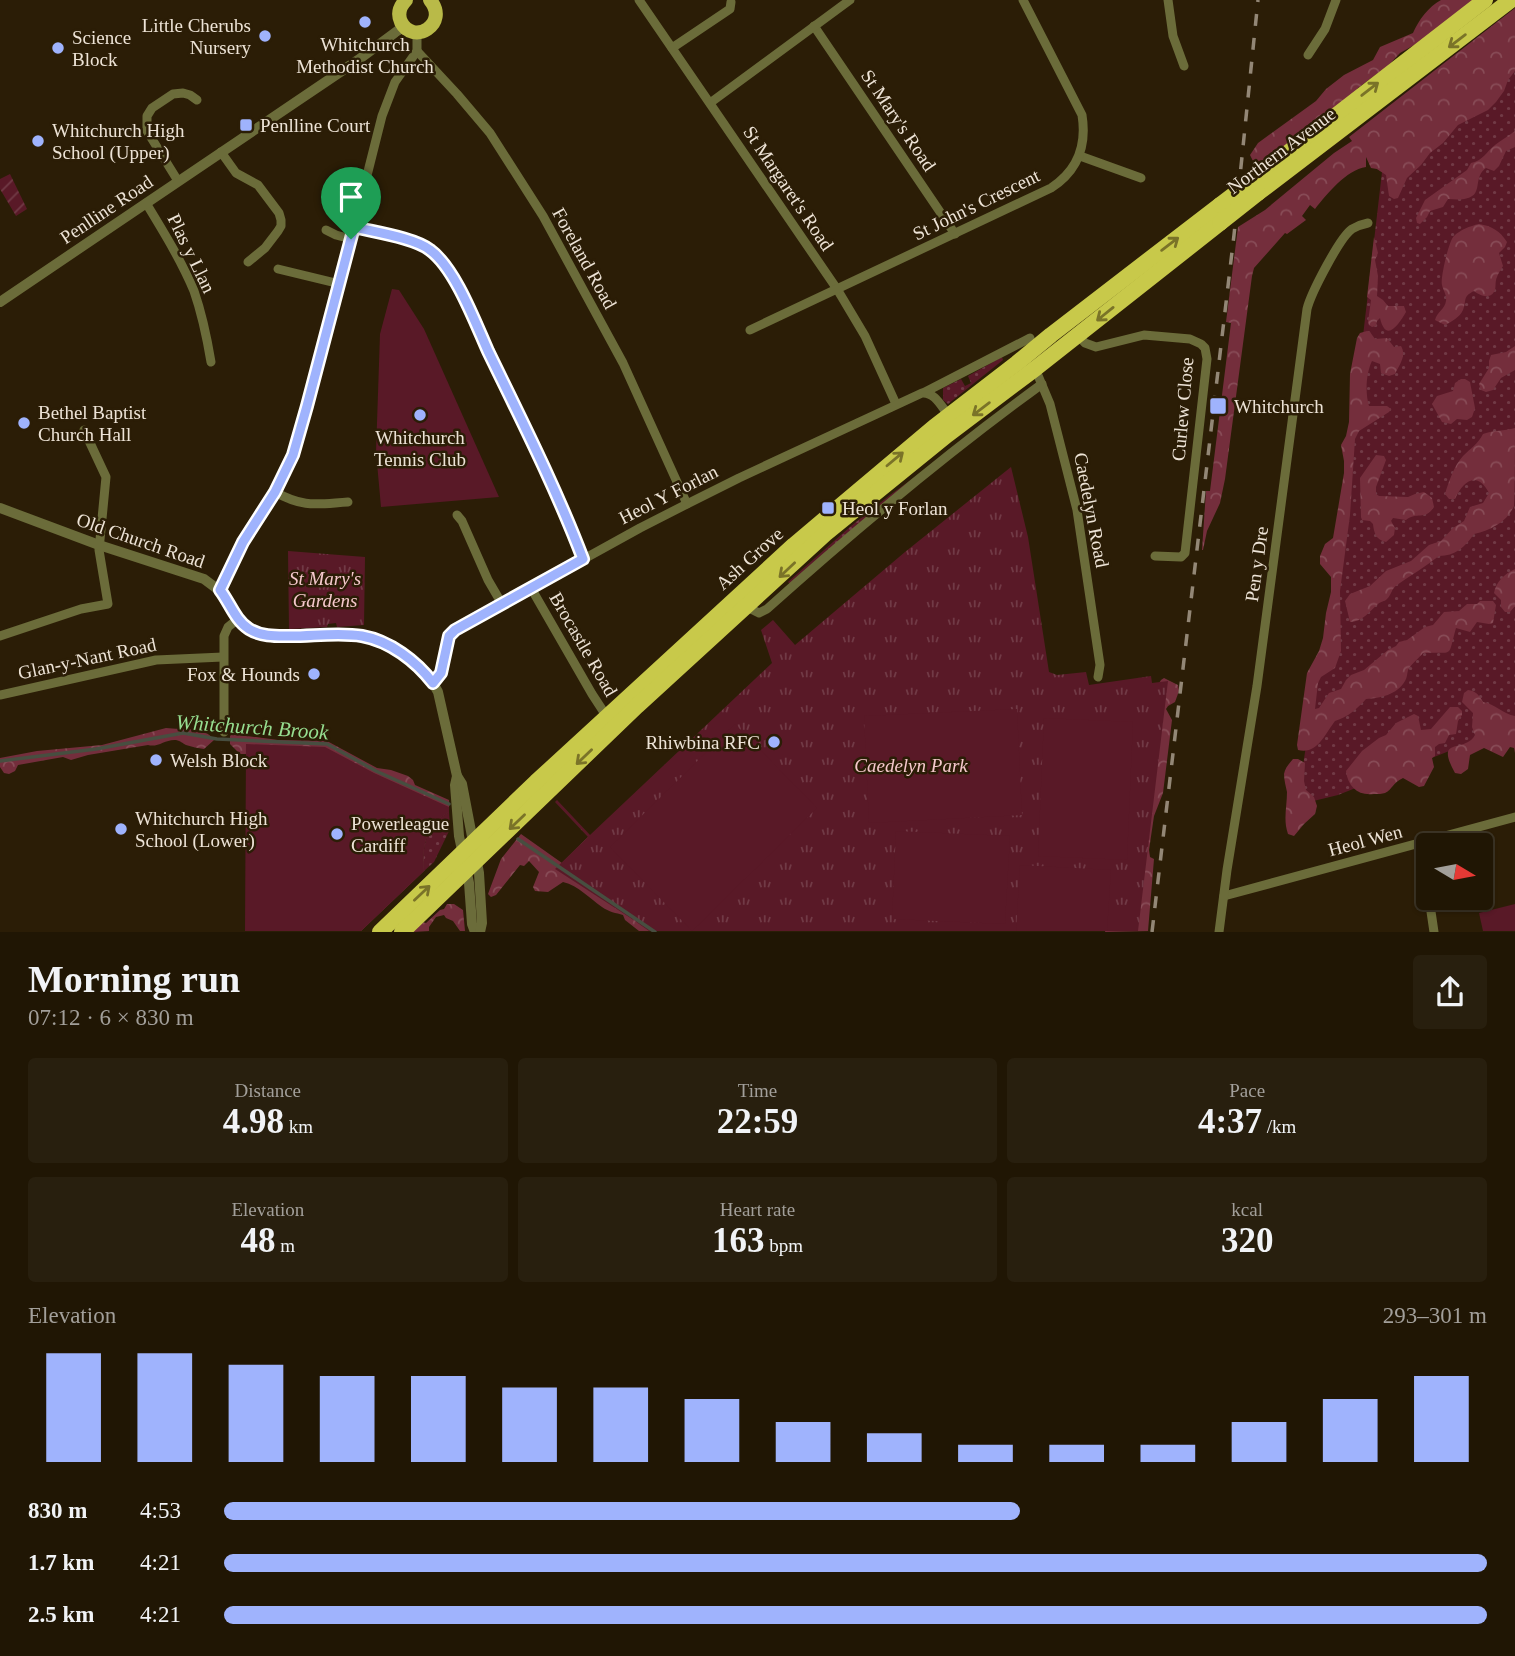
<!DOCTYPE html>
<meta charset="utf-8">
<style>
body{margin:0;font-family:"Times New Roman",serif;background:#281f0e;color:#f1f3f6;height:100vh;display:flex;flex-direction:column;font-size:26px;white-space:nowrap}
*{box-sizing:border-box;margin:0}
p{font-size:23px;color:#a29f9a}
.icon{flex:none;width:38px;height:38px;fill:none;stroke:currentColor;stroke-width:2;stroke-linecap:round;stroke-linejoin:round}
.map{position:relative;height:932px;overflow:hidden}
.details{display:flex;flex-direction:column;background:#201604;flex:1}
.details>*{flex:none}
.needle{width:46px;rotate:100deg}
.controls{position:absolute;left:1416px;top:833px;display:grid;gap:14px}
.controls a{display:grid;place-items:center;width:77px;height:77px;border-radius:7px;background:#201604;box-shadow:0 2px 5px #0004,0 0 0 2px #3d3526;font-size:35px}
.pin{position:absolute;display:grid;place-items:center;width:60px;height:60px;color:#fff;margin:-72px -30px;border-radius:50% 50% 50% 0;rotate:-45deg;box-shadow:0 0 7px #0007}
.pin .icon{rotate:45deg}
.round{display:grid;place-items:center;flex:none;width:74px;height:74px;border-radius:7px;background:#281f0e}
.overview{display:flex;align-items:center;justify-content:space-between;height:119px;padding:0 28px}
h1{font-size:38px;font-weight:600;line-height:52px}
.metrics{display:grid;grid-template-columns:repeat(3,1fr);gap:10px;height:119px;padding:7px 28px}
.metrics div{display:grid;align-content:center;border-radius:7px;background:#281f0e;text-align:center}
.metrics b{font-size:35px;font-weight:600}
.metrics small{font-size:19px;font-weight:400}
.metrics p{font-size:19px}
.chart{height:196px;padding:14px 28px}
.chart p{display:flex;justify-content:space-between}
.chart svg{width:100%;height:126px;margin-top:7px;stroke:#9fb3fd;stroke-width:6}
ul{padding:0 28px;list-style:none;font-size:23px}
li{display:grid;grid-template-columns:112px 84px 1fr;align-items:center;height:52px}
li i{height:18px;border-radius:9px;background:#9fb3fd}
.map>svg:first-child{display:block}
.grass{fill:url(#grass-dots)}
.forest{fill:url(#forest-crowns)}
.park{fill:url(#park-tufts)}
.garden{fill:url(#garden-furrows)}
.pitch{fill:#591927}
.lines{fill:none;stroke-linecap:round;stroke-linejoin:round}
.stream{stroke:#474e40;stroke-width:3.5}
.minor{stroke:#6b6c3a;stroke-width:9}
.tertiary{stroke:#6b6c3a;stroke-width:10}
.primary{stroke:#b9ba48;stroke-width:14}
.trunk{stroke:#c8c94a;stroke-width:16}
.rail{stroke:#938776;stroke-width:3.5;stroke-dasharray:12 12;stroke-linecap:butt}
.trunk-bridge{stroke:#c8c94a;stroke-width:16}
.oneway{stroke:#7a7328}
.route-casing{stroke:#fff;stroke-width:14}
.route{stroke:#9fb3fd;stroke-width:9}
.poi-dot{fill:#9fb3fd;stroke:#2b1d06;stroke-width:2.5}
.labels{text-anchor:middle;stroke-width:5;stroke-linejoin:round;paint-order:stroke}
.poi-label{font-size:19px;fill:#ede3d6;stroke:#2b1d06;text-anchor:start}
.street-label{font-size:19px;fill:#ede3d6;stroke:#2b1d06}
.park-label{font-size:19px;font-style:italic;fill:#f5c8cc;stroke:#2b1d06}
.water-label{font-size:21px;font-style:italic;fill:#96de90;stroke:#2b1d06}
</style>
<div class="map">
<svg width="1515" height="932" viewBox="0 0 1515 932">
<defs>
<pattern id="grass-dots" width="8" height="8" patternUnits="userSpaceOnUse" patternTransform="scale(1.75)"><rect width="8" height="8" fill="#591927"/><path d="M2 2h.1M6 6h.1" fill="none" stroke="#713a46" stroke-width="1.8" stroke-linecap="round"/></pattern>
<pattern id="forest-crowns" width="20" height="18" patternUnits="userSpaceOnUse" patternTransform="scale(1.75)"><rect width="20" height="18" fill="#742e3c"/><path d="M2 6a3 3 0 1 1 6 0M12 15a3 3 0 1 1 6 0" fill="none" stroke="#884c57"/></pattern>
<pattern id="park-tufts" width="24" height="20" patternUnits="userSpaceOnUse" patternTransform="scale(1.75)"><rect width="24" height="20" fill="#591927"/><path d="M3 7l-1-3M5 7V3M7 7l1-3M15 17l-1-3M17 17v-4M19 17l1-3" fill="none" stroke="#713a46"/></pattern>
<pattern id="garden-furrows" width="10" height="10" patternUnits="userSpaceOnUse" patternTransform="scale(1.75)"><rect width="10" height="10" fill="#591927"/><path d="M-1 1l2-2M0 10L10 0M9 11l2-2" fill="none" stroke="#713a46"/></pattern>
</defs>
<rect width="100%" height="100%" fill="#2b1d06"/>
<!-- grass -->
<g class="grass">
<polygon points="1515,18 1515,725 1338,795 1297,805 1316,680 1329,654 1344,500 1382,172 1377,169"/>
<polygon points="1002,357 1003,360 948,404 943,400 943,388 961,379 965,386 971,383 968,376"/>
<polygon points="912,479 790,584 788,582 851,526 890,495"/>
<path d="M449 812 450 829 434 862 424 871C422 846 425 826 449 812Z"/>
</g>
<!-- forest -->
<g class="forest">
<path d="M1441 0H1479L1416 44 1400 53 1385 69 1378 73 1358 88 1355 93 1262 163 1253 161 1250 155 1258 143 1316 101 1326 89 1344 75 1373 60 1380 47 1413 33C1418 21 1429 6 1441 0Z"/>
<path d="M1515 8V71L1508 80 1504 91 1496 102 1488 110 1458 125 1443 143 1430 153 1421 165 1407 178 1398 198 1394 199 1389 196 1386 175 1377 169 1371 168 1366 157V167C1346 170 1327 194 1315 209L1310 205 1302 216 1306 220 1287 234 1285 233 1254 268 1252 276 1225 479 1220 503 1207 531 1203 550H1202L1206 491H1210L1231 323 1226 322 1238 227 1265 210 1334 153 1352 141 1349 137Z"/>
<path d="M1515 131V147L1506 151 1499 166 1494 171 1486 168C1469 180 1491 203 1448 199L1443 207 1430 211 1427 217 1420 224 1417 223 1416 218 1425 200 1467 170 1471 163C1484 160 1486 152 1495 145 1501 140 1509 136 1515 131Z"/>
<path d="M1479 224C1492 226 1500 231 1507 242L1505 247 1499 253 1503 266C1501 270 1498 273 1497 277 1495 281 1496 286 1495 290 1491 300 1480 296 1474 291 1462 297 1467 300 1463 310 1460 317 1451 322 1445 325L1435 320C1437 312 1445 309 1446 301 1447 295 1443 290 1442 285 1440 279 1449 240 1454 236 1460 230 1470 226 1479 224Z"/>
<path d="M1374 237 1378 253 1375 260 1378 276 1377 296 1383 300 1388 306H1404L1406 312C1399 324 1386 344 1380 318L1377 321 1376 326 1372 327 1369 325 1368 322 1371 300 1367 297Z"/>
<path d="M1367 331 1370 332 1375 339 1387 338 1394 347 1401 346C1407 356 1399 365 1395 374L1389 376 1381 373 1380 364 1372 361C1366 373 1365 393 1369 406H1387L1391 409 1389 412 1359 431 1355 439 1350 515 1340 591 1341 651 1335 668 1321 677 1318 683 1315 709 1319 708 1329 693 1341 689 1346 680 1351 675 1364 670 1388 650 1396 646 1399 642 1407 640 1425 627 1433 625 1444 612 1459 611 1467 604H1477L1480 601H1493L1496 605 1493 623 1489 624 1477 622 1470 632 1456 628C1447 660 1455 651 1423 653 1418 659 1412 663 1408 670 1407 674 1407 678 1405 681 1397 695 1380 698 1366 699 1357 709 1348 717 1335 721 1325 734 1317 755 1298 750L1297 745 1307 673 1319 651 1323 638 1326 613 1331 592V577L1320 564V556L1325 544 1333 538 1344 473V461L1341 445 1346 436 1349 422 1350 374 1357 338 1360 333Z"/>
<polygon points="1515,346 1515,370 1501,378 1493,390 1486,392 1481,390 1479,384 1489,368 1489,361 1491,355 1506,352"/>
<polygon points="1461,379 1465,379 1470,382 1475,408 1472,417 1467,420 1457,419 1451,424 1442,422 1432,404 1437,396 1453,391 1455,383"/>
<path d="M1515 428C1515 442 1515 497 1514 506 1507 522 1491 530 1474 534 1465 547 1455 556 1439 556 1425 567 1411 575 1397 585 1391 589 1392 594 1387 599 1384 602 1381 601 1378 604 1370 611 1362 622 1350 622L1345 601 1350 594 1370 586 1386 571 1411 561 1429 545 1441 541 1453 528 1464 521 1470 507 1483 503 1489 493C1477 470 1463 481 1455 499H1449L1445 494C1449 481 1454 466 1463 456 1471 448 1478 444 1483 434 1494 430 1504 431 1515 428Z"/>
<path d="M1376 455 1384 456 1386 460 1376 487V494L1379 496 1408 497 1415 494 1424 492 1432 498 1434 507C1425 521 1417 511 1406 520L1393 518 1391 521 1395 528 1394 535 1386 542C1376 540 1374 533 1373 524L1370 521 1362 520 1361 517 1360 478Z"/>
<path d="M1515 569V606L1510 612H1505L1501 607V600L1494 593C1496 582 1504 574 1515 569Z"/>
<polygon points="1164,678 1178,685 1179,691 1175,702 1168,706 1166,709 1172,720 1163,793 1154,816 1149,850 1150,857 1154,859 1148,931 1105,932 1156,688 1161,680"/>
<path d="M1468 690C1476 691 1479 695 1483 702 1495 704 1503 714 1515 716V753L1514 748 1510 747 1503 757 1484 748 1470 755 1468 769 1461 774 1455 773C1434 735 1465 754 1475 735L1472 727 1473 713 1462 702 1464 693Z"/>
<path d="M1450 707H1458L1462 711V715L1458 721 1456 734 1449 735 1445 743 1439 744 1435 747V756L1432 758 1434 767 1424 786 1419 787 1403 778C1392 783 1393 789 1385 793 1382 794 1378 794 1374 794 1358 796 1348 787 1346 771L1362 751 1379 738 1386 735 1396 723 1414 714 1418 716 1421 730 1431 729Z"/>
<path d="M166 728C182 730 205 726 214 740L204 749C198 748 192 747 186 745 182 743 181 741 176 740 165 739 158 748 148 745L88 755 71 760 63 757 18 765 15 771 9 774 4 773 0 767V758L37 751 102 745Z"/>
<path d="M232 734 278 740 327 741 377 768 391 770 408 776 413 780 415 785 449 800V812C425 826 422 846 424 871L361 931 250 754H240L230 744V736Z"/>
<path d="M1293 759H1298L1305 763 1304 781 1306 790 1314 797 1317 806 1315 814 1304 824 1294 836 1288 834C1283 820 1287 807 1287 792 1286 787 1284 780 1284 774 1285 768 1289 764 1293 759Z"/>
<path d="M521 834 562 863 588 837 699 931H639L625 920 623 915C616 913 609 912 602 907 589 898 579 886 563 882L548 892 535 891 533 887 539 872 529 861 524 866 520 865 496 895 491 897 488 894 501 859Z"/>
<polygon points="447,904 454,904 463,910 465,931 460,931 453,921 446,918 444,915 436,917 429,927 429,931 412,932 422,922 426,923 440,910 444,909"/>
</g>
<!-- park -->
<g class="park">
<polygon points="1011,467 1028,537 1049,672 1057,675 1086,672 1089,685 1151,676 1152,683 1168,681 1138,931 649,931 632,919 555,869 588,837 555,802 557,800 590,835 772,663 761,630 773,620 795,645 905,552"/>
<polygon points="288,551 365,557 364,625 337,627 336,623 328,624 327,627 289,629"/>
</g>
<!-- garden -->
<polygon class="garden" points="10,174 27,209 16,216 0,189 0,179"/>
<!-- pitch -->
<g class="pitch">
<polygon points="392,289 399,290 424,329 499,497 381,507 376,452 380,334"/>
<polygon points="1017,709 1022,815 869,823 864,716"/>
<polygon points="1044,718 1133,722 1127,860 1038,856"/>
<polygon points="735,724 817,808 692,931 610,847"/>
<path d="M246 744 325 747 374 773 449 807V812C425 826 422 846 424 871L361 931H245Z"/>
<polygon points="896,831 1010,836 1005,924 892,919"/>
<polygon points="1020,865 1111,870 1107,931 1016,931"/>
<polygon points="1515,904 1515,931 1483,931 1479,913"/>
</g>
<g class="lines">
<!-- stream -->
<g class="stream">
<polyline points="0,761 96,749 183,733 217,739 327,744 376,771 449,804"/>
<polyline points="518,839 655,932"/>
</g>
<!-- minor -->
<g class="minor">
<polyline points="639,0 837,289 865,336 896,404"/>
<polyline points="1168,0 1173,36 1184,66"/>
<polyline points="814,26 955,234"/>
<polyline points="672,48 730,9 731,2"/>
<polyline points="417,51 457,94 490,133 543,216 623,363 687,504"/>
<polyline points="1308,55 1325,29 1336,0"/>
<polyline points="710,103 850,0"/>
<polyline points="221,152 236,173 258,185 279,213 281,220 281,226 278,231 265,248 248,262"/>
<polyline points="1080,156 1141,178"/>
<polyline points="178,181 147,131 147,116 152,108 173,94 183,93 190,95 197,100"/>
<path d="M146 203C163 231 181 260 194 291 202 314 207 338 211 362"/>
<path d="M354 227C375 232 414 237 430 250 454 267 473 319 486 346 520 416 554 486 583 559"/>
<polyline points="326,230 336,235 351,239"/>
<polyline points="278,269 340,284"/>
<path d="M750 330 1051 188C1077 171 1087 146 1082 115L1023 0"/>
<polyline points="1076,333 1085,343 1096,347 1144,335 1190,339 1201,344 1205,348 1207,359 1185,553 1181,557 1155,556"/>
<polyline points="1034,366 1050,404 1077,510 1100,665 1098,677"/>
<polyline points="925,392 1030,338"/>
<path d="M275 492C304 508 316 504 348 502"/>
<polyline points="457,515 462,521 488,580 502,604"/>
<polyline points="531,588 592,694 607,717"/>
<polyline points="220,591 244,542 283,476 300,434 354,227 382,116 395,82 417,51 417,32"/>
<path d="M748 604 753 610 759 613 767 609C855 530 946 454 1042 384"/>
<polyline points="0,636 81,609 108,604 99,550 106,477 84,430"/>
<path d="M433 683 441 673 449 636 455 630 640 528 687 504 739 478 922 393C935 392 941 406 949 416"/>
<polyline points="0,695 156,660 223,657"/>
<polyline points="224,732 224,636 228,627 238,619"/>
<polyline points="1420,843 1428,893"/>
<polyline points="1224,896 1515,817"/>
<polyline points="1429,898 1434,932"/>
<path d="M1219 932 1227 870 1257 686 1307 309C1311 293 1340 237 1352 229 1357 226 1363 224 1368 223"/>
</g>
<!-- tertiary -->
<g class="tertiary">
<polyline points="0,302 358,60 404,26"/>
<polyline points="0,508 99,545 204,579 220,591 243,624 257,633 282,636 362,636 397,650 420,668 433,683 438,692 457,776 455,785 459,836 469,883 472,924 475,932"/>
<polyline points="457,776 462,784 479,873 482,923 480,932"/>
</g>
<!-- primary -->
<path class="primary" d="M406 0C400 6 397 13 401 22 413 46 450 24 430 0"/>
<!-- trunk -->
<g class="trunk">
<polyline points="1258,176 1485,0"/>
<polyline points="1258,193 1511,0"/>
<polyline points="380,932 536,782 794,545 934,427 1017,363 1051,335 1220,205"/>
<polyline points="402,932 637,706 825,534 947,435 1036,368 1220,223"/>
</g>
<!-- rail -->
<polyline class="rail" points="1152,932 1234,235 1258,0"/>
<!-- trunk-bridge -->
<g class="trunk-bridge">
<polyline points="1220,205 1258,176"/>
<polyline points="1220,223 1258,193"/>
</g>
</g>
<!-- one-way arrows -->
<defs><path id="oneway-shaft" d="M-6 0H5M1.5-3L5.5 0L1.5 3" fill="none" stroke-width="1.6" stroke-linecap="round" stroke-linejoin="round" transform="scale(1.75)"/></defs>
<g class="oneway">
<use href="#oneway-shaft" transform="translate(1457 41) rotate(143)"/>
<use href="#oneway-shaft" transform="translate(1370 89) rotate(-38)"/>
<use href="#oneway-shaft" transform="translate(1170 244) rotate(-37)"/>
<use href="#oneway-shaft" transform="translate(1105 314) rotate(141)"/>
<use href="#oneway-shaft" transform="translate(981 409) rotate(143)"/>
<use href="#oneway-shaft" transform="translate(895 459) rotate(-40)"/>
<use href="#oneway-shaft" transform="translate(787 570) rotate(137)"/>
<use href="#oneway-shaft" transform="translate(584 757) rotate(136)"/>
<use href="#oneway-shaft" transform="translate(517 822) rotate(136)"/>
<use href="#oneway-shaft" transform="translate(422 893) rotate(-43)"/>
</g>
<g class="lines">
<!-- route casing -->
<g class="route-casing">
<path id="route" d="M354 227C374 232 415 238 430 250 455 268 475 322 488 351 521 419 556 488 583 559L455 630 449 636 441 673 433 683C416 661 390 641 362 636 341 632 313 636 291 636 277 636 262 637 249 629 235 620 230 603 220 590L243 542 275 492 293 455 307 406Z"/>
</g>
<!-- route -->
<use href="#route" class="route"/>
</g>
<!-- markers -->
<g class="poi-dot">
<circle cx="365" cy="22" r="7"/>
<circle cx="265" cy="36" r="7"/>
<circle cx="58" cy="48" r="7"/>
<rect x="239" y="118" width="14" height="14" rx="3.5"/>
<circle cx="38" cy="141" r="7"/>
<rect x="1209" y="397" width="18" height="18" rx="3.5"/>
<circle cx="420" cy="415" r="7"/>
<circle cx="24" cy="423" r="7"/>
<rect x="821" y="501" width="14" height="14" rx="3.5"/>
<circle cx="314" cy="674" r="7"/>
<circle cx="774" cy="742" r="7"/>
<circle cx="156" cy="760" r="7"/>
<circle cx="121" cy="829" r="7"/>
<circle cx="337" cy="834" r="7"/>
</g>
<g class="labels">
<!-- poi labels -->
<g class="poi-label">
<text x="251" y="32" text-anchor="end">Little Cherubs<tspan x="251" dy="22">Nursery</tspan></text>
<text x="72" y="44">Science<tspan x="72" dy="22">Block</tspan></text>
<text x="365" y="51" text-anchor="middle">Whitchurch<tspan x="365" dy="22">Methodist Church</tspan></text>
<text x="260" y="132">Penlline Court</text>
<text x="52" y="137">Whitchurch High<tspan x="52" dy="22">School (Upper)</tspan></text>
<text x="1234" y="413">Whitchurch</text>
<text x="38" y="419">Bethel Baptist<tspan x="38" dy="22">Church Hall</tspan></text>
<text x="420" y="444" text-anchor="middle">Whitchurch<tspan x="420" dy="22">Tennis Club</tspan></text>
<text x="842" y="515">Heol y Forlan</text>
<text x="300" y="681" text-anchor="end">Fox &amp; Hounds</text>
<text x="760" y="749" text-anchor="end">Rhiwbina RFC</text>
<text x="170" y="767">Welsh Block</text>
<text x="135" y="825">Whitchurch High<tspan x="135" dy="22">School (Lower)</tspan></text>
<text x="351" y="830">Powerleague<tspan x="351" dy="22">Cardiff</tspan></text>
</g>
<!-- street labels -->
<g class="street-label">
<text transform="translate(899 120) rotate(56)" y="7">St Mary's Road</text>
<text transform="translate(1281 150) rotate(-37)" y="7">Northern Avenue</text>
<text transform="translate(789 188) rotate(56)" y="7">St Margaret's Road</text>
<text transform="translate(976 204) rotate(-26)" y="7">St John's Crescent</text>
<text transform="translate(106 209) rotate(-34)" y="7">Penlline Road</text>
<text transform="translate(192 253) rotate(64)" y="7">Plas y Llan</text>
<text transform="translate(585 258) rotate(61)" y="7">Foreland Road</text>
<text transform="translate(1182 409) rotate(-85)" y="7">Curlew Close</text>
<text transform="translate(668 494) rotate(-27)" y="7">Heol Y Forlan</text>
<text transform="translate(1092 510) rotate(79)" y="7">Caedelyn Road</text>
<text transform="translate(141 540) rotate(19)" y="7">Old Church Road</text>
<text transform="translate(749 558) rotate(-42)" y="7">Ash Grove</text>
<text transform="translate(1256 564) rotate(-82)" y="7">Pen y Dre</text>
<text transform="translate(584 644) rotate(60)" y="7">Brocastle Road</text>
<text transform="translate(87 658) rotate(-12)" y="7">Glan-y-Nant Road</text>
<text transform="translate(1365 840) rotate(-15)" y="7">Heol Wen</text>
</g>
<!-- park labels -->
<g class="park-label">
<text x="325" y="585">St Mary's<tspan x="325" dy="22">Gardens</tspan></text>
<text x="911" y="772">Caedelyn Park</text>
</g>
<!-- water labels -->
<g class="water-label">
<text transform="translate(252 727) rotate(4)" y="7">Whitchurch Brook</text>
</g>
</g>
</svg>
<div class="controls">
<a><svg class="needle" viewBox="-14 -14 28 28"><path d="M0-13l5 13h-10z" fill="#e53935"/><path d="M0 13l5-13h-10z" fill="#a29f9a"/></svg></a>
</div>
<div class="pin" style="left:351px;top:239px;background:#1e9e55"><svg class="icon" aria-label="arrive" viewBox="0 0 24 24"><path d="M6 21V4h12l-3 4 3 4H6"/></svg></div>
</div>
<section class="details">
<div class="overview"><div><h1>Morning run</h1><p>07:12 · 6 × 830 m</p></div><a class="round"><svg class="icon" aria-label="share" viewBox="0 0 24 24"><path d="M12 15V3M7 8l5-5 5 5M5 13v7h14v-7"/></svg></a></div>
<div class="metrics">
<div><p>Distance</p><b>4.98<small> km</small></b></div>
<div><p>Time</p><b>22:59</b></div>
<div><p>Pace</p><b>4:37<small> /km</small></b></div>
</div>
<div class="metrics">
<div><p>Elevation</p><b>48<small> m</small></b></div>
<div><p>Heart rate</p><b>163<small> bpm</small></b></div>
<div><p>kcal</p><b>320</b></div>
</div>
<div class="chart"><p><span>Elevation</span>293–301 m</p>
<svg viewBox="0 0 160 44" preserveAspectRatio="none"><path d="M5 44V6M15 44V6M25 44V10M35 44V14M45 44V14M55 44V18M65 44V18M75 44V22M85 44V30M95 44V34M105 44V38M115 44V38M125 44V38M135 44V30M145 44V22M155 44V14"/></svg>
</div>
<ul>
<li><b>830 m</b>4:53<i style="width:63%"></i></li>
<li><b>1.7 km</b>4:21<i style="width:100%"></i></li>
<li><b>2.5 km</b>4:21<i style="width:100%"></i></li>
</ul>
</section>
